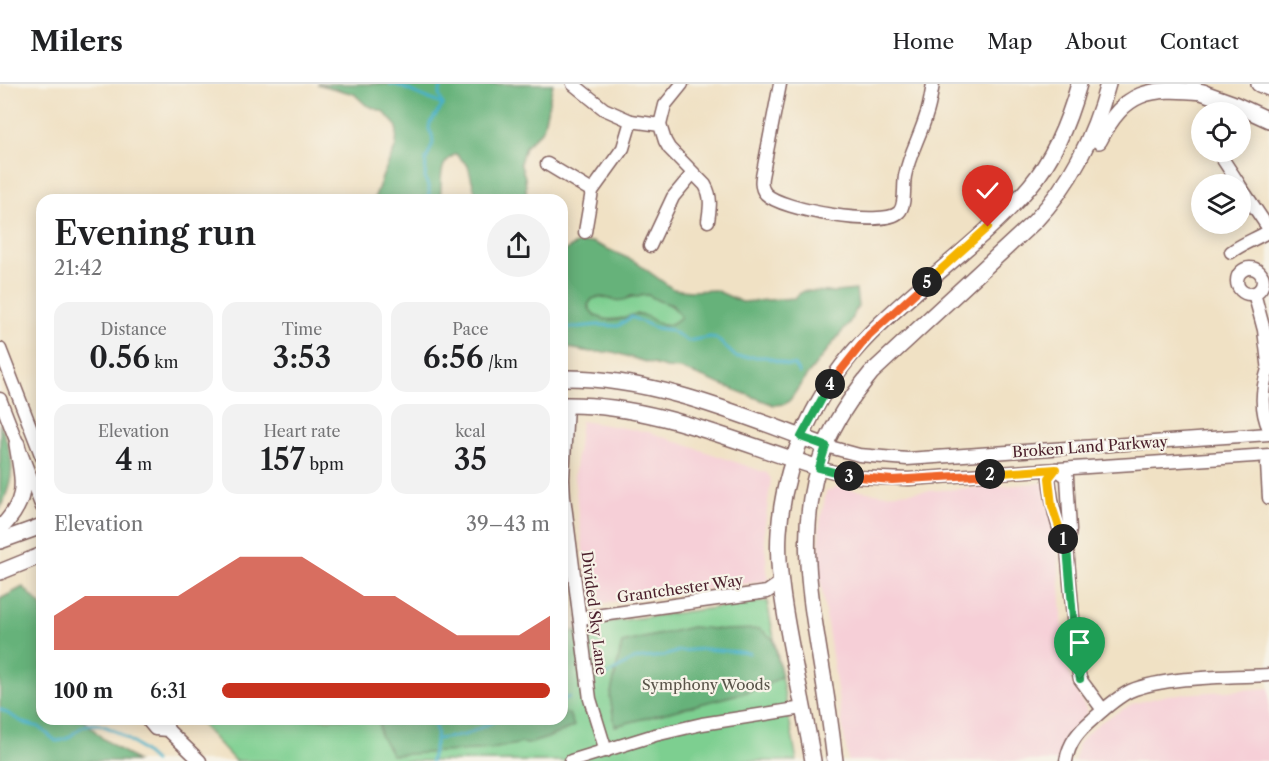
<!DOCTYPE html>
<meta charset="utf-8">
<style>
body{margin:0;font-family:"Libre Caslon Text",serif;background:#f2f2f2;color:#202124;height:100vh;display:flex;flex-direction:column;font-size:22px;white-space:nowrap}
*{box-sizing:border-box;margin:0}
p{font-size:20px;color:#757577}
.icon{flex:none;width:33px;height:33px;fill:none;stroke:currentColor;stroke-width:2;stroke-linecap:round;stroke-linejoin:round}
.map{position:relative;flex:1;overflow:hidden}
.sheet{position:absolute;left:36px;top:110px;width:532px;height:531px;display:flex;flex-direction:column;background:#fff;border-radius:18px;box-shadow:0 3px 15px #0003}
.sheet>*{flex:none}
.tools{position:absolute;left:1191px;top:18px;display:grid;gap:12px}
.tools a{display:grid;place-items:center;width:60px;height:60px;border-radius:50%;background:#fff;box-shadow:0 3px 15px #0003;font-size:30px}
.pin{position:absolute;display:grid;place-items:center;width:51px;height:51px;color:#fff;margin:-62px -26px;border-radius:50% 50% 50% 0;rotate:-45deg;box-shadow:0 0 6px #0007}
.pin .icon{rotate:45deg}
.km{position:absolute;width:30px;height:30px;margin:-15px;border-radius:50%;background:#222;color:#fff;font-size:16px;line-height:30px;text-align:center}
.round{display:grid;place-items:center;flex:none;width:63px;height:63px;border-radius:32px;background:#f2f2f2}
.head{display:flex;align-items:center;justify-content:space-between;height:102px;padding:0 18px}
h1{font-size:33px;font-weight:600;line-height:45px}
.stats{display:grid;grid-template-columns:repeat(3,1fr);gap:9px;height:102px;padding:6px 18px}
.stats div{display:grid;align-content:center;border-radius:15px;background:#f2f2f2;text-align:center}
.stats b{font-size:30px;font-weight:600}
.stats small{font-size:16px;font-weight:400}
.stats p{font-size:16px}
.chart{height:168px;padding:12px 18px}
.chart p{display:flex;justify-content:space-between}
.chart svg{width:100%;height:108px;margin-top:6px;fill:#c8321e;opacity:.7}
ul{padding:0 18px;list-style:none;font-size:20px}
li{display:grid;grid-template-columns:96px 72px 1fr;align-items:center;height:45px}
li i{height:15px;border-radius:8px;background:#c8321e}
header{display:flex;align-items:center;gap:36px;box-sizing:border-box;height:84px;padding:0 30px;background:#fff;border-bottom:2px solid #e0e0e0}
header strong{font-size:28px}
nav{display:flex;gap:33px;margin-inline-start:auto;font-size:21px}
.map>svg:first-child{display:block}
.built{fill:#f6cfd7}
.green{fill:#7dcf90;stroke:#64775e;stroke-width:1.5}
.forest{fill:#66b27a;stroke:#586852;stroke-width:1.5;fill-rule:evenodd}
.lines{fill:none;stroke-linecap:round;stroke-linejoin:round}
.stream{stroke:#4ab1c9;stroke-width:3}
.minor-casing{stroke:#846361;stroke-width:15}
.major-casing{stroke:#846361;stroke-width:18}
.minor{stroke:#fff;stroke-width:12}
.major{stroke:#fff;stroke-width:15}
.split-1-casing{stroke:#fff;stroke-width:12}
.split-2-casing{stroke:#fff;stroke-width:12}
.split-3-casing{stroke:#fff;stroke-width:12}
.split-4-casing{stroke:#fff;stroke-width:12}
.split-5-casing{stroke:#fff;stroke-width:12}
.split-6-casing{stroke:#fff;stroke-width:12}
.split-1{stroke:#22a559;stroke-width:8}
.split-2{stroke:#f5b400;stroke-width:8}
.split-3{stroke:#f0652b;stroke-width:8}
.split-4{stroke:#22a559;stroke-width:8}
.split-5{stroke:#f0652b;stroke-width:8}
.split-6{stroke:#f5b400;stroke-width:8}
.labels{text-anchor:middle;stroke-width:4.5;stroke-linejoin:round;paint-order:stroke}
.street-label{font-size:15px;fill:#4a1f2b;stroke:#f7f3e8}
.park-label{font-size:15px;fill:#595449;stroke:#f7f3e8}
</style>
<header>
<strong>Milers</strong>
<nav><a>Home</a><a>Map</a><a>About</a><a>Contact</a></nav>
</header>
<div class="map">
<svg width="1269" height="677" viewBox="0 0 1269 677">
<rect width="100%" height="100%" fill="#f7f3e8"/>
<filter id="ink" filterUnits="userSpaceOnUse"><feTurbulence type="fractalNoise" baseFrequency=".0167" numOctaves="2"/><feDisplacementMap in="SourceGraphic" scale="12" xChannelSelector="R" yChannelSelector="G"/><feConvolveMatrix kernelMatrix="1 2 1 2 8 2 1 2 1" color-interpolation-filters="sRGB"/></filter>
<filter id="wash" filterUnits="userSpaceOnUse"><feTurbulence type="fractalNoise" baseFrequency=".008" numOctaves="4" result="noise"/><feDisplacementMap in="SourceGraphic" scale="24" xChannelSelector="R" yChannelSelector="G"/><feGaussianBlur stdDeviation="1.35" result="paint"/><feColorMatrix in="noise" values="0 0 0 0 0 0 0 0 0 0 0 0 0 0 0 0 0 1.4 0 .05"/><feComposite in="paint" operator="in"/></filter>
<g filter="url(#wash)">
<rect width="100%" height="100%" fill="#f0e1c4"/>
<!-- built -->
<g class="built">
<polygon points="581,337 649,348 767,389 771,395 764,448 768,497 590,521 574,393"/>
<polygon points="1045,399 1046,413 1057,456 1065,576 1074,603 1087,626 1086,631 1065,654 1059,677 848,677 820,493 819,445 826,408 836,403 881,410"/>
<polygon points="1269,604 1269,677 1074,677 1079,659 1088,649 1099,639 1132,620 1167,611"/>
</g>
<!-- green -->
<g class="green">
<path d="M648 211C660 216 676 221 681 233 664 248 658 240 641 230 624 234 595 244 588 221L592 215C600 211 607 211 614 217 626 215 635 211 648 211Z"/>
<polygon points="767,517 797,677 235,677 196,635 562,634 563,551 593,540"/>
</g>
<!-- forest -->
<g class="forest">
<path d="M317 0H553L543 45 525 63 520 79 525 93 527 115H477L468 82 456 70C436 80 443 97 440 115H374L383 91 396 62 397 43 384 28 366 21 354 10Z"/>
<path d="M592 158 634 177 673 205 690 207 715 206 742 218 794 214 803 207 835 208 856 206 858 222 849 239 805 294 790 316 785 320 774 321 681 285 666 284 613 268H591L563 263V168L576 160ZM643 211H648L659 217 672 221 681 233C658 254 658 231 638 230 629 230 624 236 615 236 604 237 591 232 588 221L592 215C609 208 615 224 631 212L638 213Z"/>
<path d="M0 339C14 374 17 390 0 425Z"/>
<polygon points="23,503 42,522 42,634 83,635 102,654 137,677 0,677 0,515"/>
<polygon points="692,543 726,546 760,545 773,555 782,592 762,604 615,642 610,613 622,559"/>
<polygon points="563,629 569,630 574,642 547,654 528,660 522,659 492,665 392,671 380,651 379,635 562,634"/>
</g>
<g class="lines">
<!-- stream -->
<g class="stream">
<polyline points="390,0 397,1 443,21"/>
<polyline points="426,116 429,111 429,104 425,95 426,76 433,59 432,51 429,45 430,39 443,21 439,11 442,0"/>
<polyline points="562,247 567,244 598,241 618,242 631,233 656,244 670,246 688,257 710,253 716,254 736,273 766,273 787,281 794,281 799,289"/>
<polyline points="605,592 634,575 664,572 679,567 705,565 750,569"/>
<polyline points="562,616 569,613"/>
<path d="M0 625 24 639 39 643 56 657C72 656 73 647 84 642 104 632 140 664 154 677"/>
<path d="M430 634C443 650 433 660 431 677"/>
<polyline points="438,655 465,651 501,634"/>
</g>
</g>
</g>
<g filter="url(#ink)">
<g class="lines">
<!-- minor casing -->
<g class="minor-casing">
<g id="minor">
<polyline points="573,0 604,25 631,37"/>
<path d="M780 0 762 93C761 99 761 105 766 110 781 126 884 144 899 128 906 121 903 103 905 92 909 71 920 52 926 32 930 21 931 11 933 0"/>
<polyline points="660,41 665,21 682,0"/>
<polyline points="1220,71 1239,100"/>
<polyline points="547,80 592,107"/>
<polyline points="1240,102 1269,145"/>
<path d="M585 148 592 107 623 64 631 37 660 41 665 57 669 64 705 101C712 113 710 124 708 137"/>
<polyline points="650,162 673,113 693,89"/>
<path d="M1231 168C1243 159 1256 155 1269 147"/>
<circle cx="1250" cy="197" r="13"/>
<polyline points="1254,209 1264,246 1269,287"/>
<polyline points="0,265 42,373"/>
<path d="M1268 285C1262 304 1260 326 1269 345"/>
<polyline points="0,315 42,423"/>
<polyline points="567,321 563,395 564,413 590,615 606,667"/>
<polyline points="826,362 859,371 907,375 1269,350"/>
<polyline points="1269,377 1267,380 1269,414"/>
<polyline points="819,384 854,393 909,395 1269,371"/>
<path d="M1067 464C1056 441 1052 420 1049 394L1056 385 1067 393 1070 446 1067 464 1077 580 1080 595 1103 626"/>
<polyline points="581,534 767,508 780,499"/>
<polyline points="146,634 155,645 168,646"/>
<polyline points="165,634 168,646 200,677"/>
<polyline points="571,677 655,651 702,640 803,624"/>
<path d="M1066 677C1069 658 1079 647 1093 635 1104 625 1116 614 1130 607 1166 592 1229 593 1269 591"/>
</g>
</g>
<!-- major casing -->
<g class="major-casing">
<g id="major">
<polyline points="1259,0 1269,4"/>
<polyline points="1193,5 1232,19 1269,36"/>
<path d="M1099 57C1125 6 1149 3 1203 8"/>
<path d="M562 294C654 293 741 331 826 362"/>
<path d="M562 321C651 319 736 358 819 384"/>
<path d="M0 445C30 414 23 399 17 360"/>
<polyline points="0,457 42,442"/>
<polyline points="0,488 42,471"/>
<path d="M813 677C805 629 794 582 786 534 781 505 777 477 779 448 784 375 818 302 870 250 920 199 985 155 1030 102 1055 73 1069 36 1079 0"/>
<path d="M835 677C831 642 826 608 820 573 808 499 797 435 825 362 836 335 853 311 871 289L1035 137C1072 98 1094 53 1108 0"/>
</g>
</g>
<!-- minor -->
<use href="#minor" class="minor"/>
<!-- major -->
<use href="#major" class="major"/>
</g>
</g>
<g class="lines" filter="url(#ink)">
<!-- split-1 casing -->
<g class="split-1-casing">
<polyline id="split-1" points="1063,455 1067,464 1077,580 1080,595"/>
</g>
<!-- split-2 casing -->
<g class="split-2-casing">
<polyline id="split-2" points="990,390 1056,385 1049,394 1052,422 1063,455"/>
</g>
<!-- split-3 casing -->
<g class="split-3-casing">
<polyline id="split-3" points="849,392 892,396 990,390"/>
</g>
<!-- split-4 casing -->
<g class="split-4-casing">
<polyline id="split-4" points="830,300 801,353 826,362 819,384 849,392"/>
</g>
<!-- split-5 casing -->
<g class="split-5-casing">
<polyline id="split-5" points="830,300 869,251 927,198"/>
</g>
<!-- split-6 casing -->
<g class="split-6-casing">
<polyline id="split-6" points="927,198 988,143"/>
</g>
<!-- split-1 -->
<use href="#split-1" class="split-1"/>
<!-- split-2 -->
<use href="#split-2" class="split-2"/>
<!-- split-3 -->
<use href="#split-3" class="split-3"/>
<!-- split-4 -->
<use href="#split-4" class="split-4"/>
<!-- split-5 -->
<use href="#split-5" class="split-5"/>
<!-- split-6 -->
<use href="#split-6" class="split-6"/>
</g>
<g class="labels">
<!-- street labels -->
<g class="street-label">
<text transform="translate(1090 363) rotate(-4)" y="5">Broken Land Parkway</text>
<text transform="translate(680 505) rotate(-8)" y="5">Grantchester Way</text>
<text transform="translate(594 529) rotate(83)" y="5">Divided Sky Lane</text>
</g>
<!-- park labels -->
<g class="park-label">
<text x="706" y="606">Symphony Woods</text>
</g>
</g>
</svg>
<div class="tools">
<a><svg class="icon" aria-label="locate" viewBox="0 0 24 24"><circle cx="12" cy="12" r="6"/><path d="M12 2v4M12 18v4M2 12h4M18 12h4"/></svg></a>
<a><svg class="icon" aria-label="layers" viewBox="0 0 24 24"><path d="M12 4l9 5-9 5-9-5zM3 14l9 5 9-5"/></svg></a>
</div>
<div class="pin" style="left:1080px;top:595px;background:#1e9e55"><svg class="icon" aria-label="arrive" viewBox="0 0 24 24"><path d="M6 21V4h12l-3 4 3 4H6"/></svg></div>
<div class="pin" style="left:988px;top:143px;background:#d93025"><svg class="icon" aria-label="check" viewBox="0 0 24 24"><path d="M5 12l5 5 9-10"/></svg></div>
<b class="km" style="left:1063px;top:455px">1</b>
<b class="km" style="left:990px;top:390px">2</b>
<b class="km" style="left:849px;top:392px">3</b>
<b class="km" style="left:830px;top:300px">4</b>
<b class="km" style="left:927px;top:198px">5</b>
<section class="sheet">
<div class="head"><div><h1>Evening run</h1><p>21:42</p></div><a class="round"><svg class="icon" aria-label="share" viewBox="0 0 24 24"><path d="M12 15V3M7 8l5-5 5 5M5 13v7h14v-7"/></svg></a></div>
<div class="stats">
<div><p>Distance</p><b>0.56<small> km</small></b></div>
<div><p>Time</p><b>3:53</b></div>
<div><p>Pace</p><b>6:56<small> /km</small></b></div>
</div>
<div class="stats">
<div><p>Elevation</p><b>4<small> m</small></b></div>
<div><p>Heart rate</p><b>157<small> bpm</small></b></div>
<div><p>kcal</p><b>35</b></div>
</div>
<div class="chart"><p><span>Elevation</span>39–43 m</p>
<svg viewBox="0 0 160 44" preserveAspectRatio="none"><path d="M0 44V30L10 22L20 22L30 22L40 22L50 14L60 6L70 6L80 6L90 14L100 22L110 22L120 30L130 38L140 38L150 38L160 30V44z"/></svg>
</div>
<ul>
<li><b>100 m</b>6:31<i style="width:100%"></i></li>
</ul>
</section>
</div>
